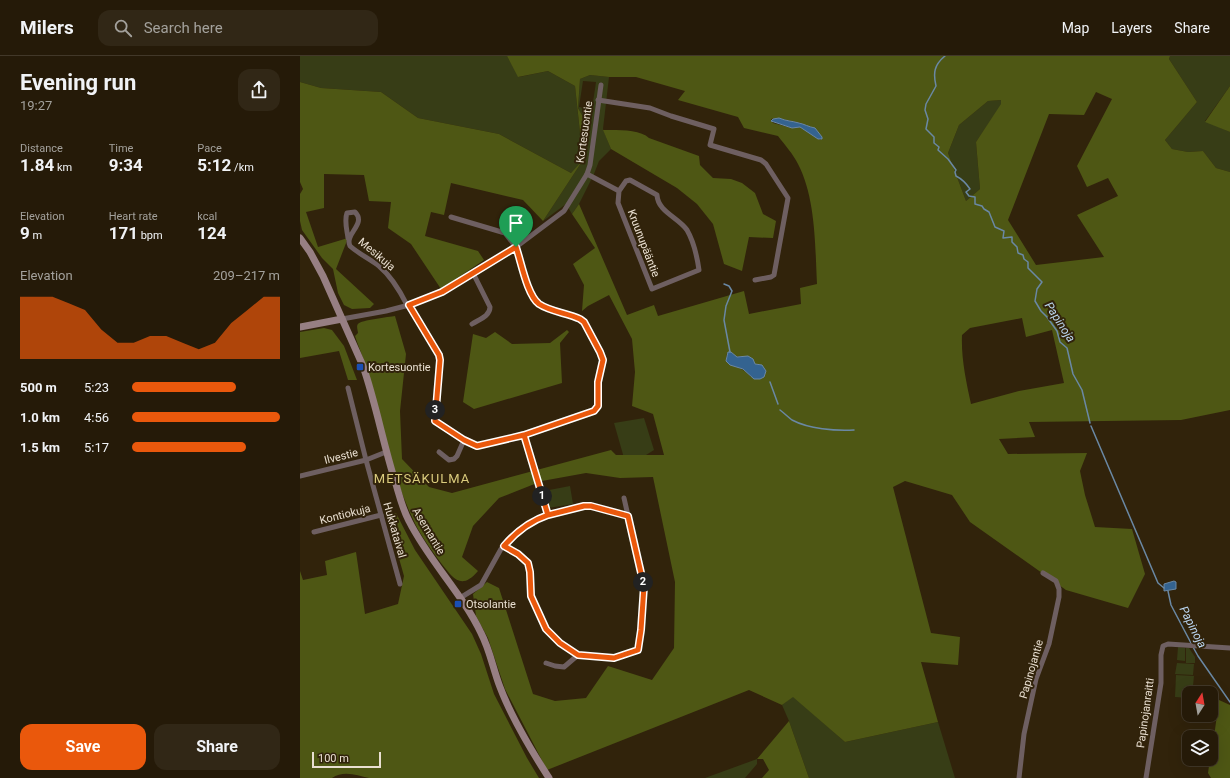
<!DOCTYPE html>
<meta charset="utf-8">
<style>
body{margin:0;font-family:Roboto,sans-serif;background:#312716;color:#f1f3f6;height:100vh;display:flex;flex-direction:column;font-size:15px;white-space:nowrap}
*{box-sizing:border-box;margin:0}
p{font-size:13px;color:#a3a19c}
.icon{flex:none;width:22px;height:22px;fill:none;stroke:currentColor;stroke-width:2;stroke-linecap:round;stroke-linejoin:round}
.map{position:relative;flex:1;overflow:hidden}
.side{display:flex;flex-direction:column;background:#251a08;width:300px}
.side>*{flex:none}
.needle{width:26px;rotate:11deg}
.tools{position:absolute;left:882px;top:630px;display:grid;gap:8px}
.tools a{display:grid;place-items:center;width:36px;height:36px;border-radius:8px;background:#251a08;box-shadow:0 4px 16px #0002,0 0 0 1px #423829;font-size:20px}
.scale{position:absolute;left:12px;bottom:10px;width:69px;box-sizing:border-box;padding-left:4px;border:2px solid #e9dfd1;border-top:0;font-size:11px;line-height:14px;white-space:nowrap;color:#e9dfd1;-webkit-text-stroke:3px #31230b;paint-order:stroke}
.pin{position:absolute;display:grid;place-items:center;width:34px;height:34px;color:#fff;margin:-41px -17px;border-radius:50% 50% 50% 0;rotate:-45deg;box-shadow:0 0 4px #0007}
.pin .icon{rotate:45deg}
.km{position:absolute;width:20px;height:20px;margin:-10px;border-radius:50%;background:#222;color:#fff;font-size:11px;line-height:20px;text-align:center}
.round{display:grid;place-items:center;flex:none;width:42px;height:42px;border-radius:12px;background:#312716}
.head{display:flex;align-items:center;justify-content:space-between;height:68px;padding:0 20px}
h1{font-size:22px;font-weight:700;line-height:30px}
.figures{display:grid;grid-template-columns:repeat(3,1fr);gap:6px;height:68px;padding:4px 20px}
.figures div{display:grid;align-content:center}
.figures b{font-size:17px;font-weight:700}
.figures small{font-size:11px;font-weight:400}
.figures p{font-size:11px}
.chart{height:112px;padding:8px 20px}
.chart p{display:flex;justify-content:space-between}
.chart svg{width:100%;height:72px;margin-top:4px;fill:#ea580c;opacity:.7}
.primary-button{display:flex;gap:8px;margin-top:auto;padding:8px 20px}
.primary-button a{flex:1;height:46px;border-radius:12px;background:#ea580c;color:#fff;font-size:16px;font-weight:700;line-height:46px;text-align:center}
.primary-button a+a{background:#312716;color:#f1f3f6}
ul{padding:0 20px;list-style:none;font-size:13px}
li{display:grid;grid-template-columns:64px 48px 1fr;align-items:center;height:30px}
li i{height:10px;border-radius:5px;background:#ea580c}
header{display:flex;align-items:center;gap:24px;box-sizing:border-box;height:56px;padding:0 20px;background:#251a08;border-bottom:1px solid #423829}
header strong{font-size:19px}
nav{display:flex;gap:22px;margin-inline-start:auto;font-size:14px}
.search{width:280px;height:36px;background:#312716;display:flex;align-items:center;gap:10px;box-sizing:border-box;padding:0 14px;border-radius:12px;color:#a3a19c;font-size:15px}
main{display:flex;flex:1;min-height:0}
.map>svg:first-child{display:block}
.green{fill:#373d16;fill-rule:evenodd}
.forest{fill:#4e5714;fill-rule:evenodd}
.water{fill:#346390;stroke:#6a88a4}
.lines{fill:none;stroke-linecap:round;stroke-linejoin:round}
.stream{stroke:#6a88a4;stroke-width:1.5}
.minor{stroke:#6e5f61;stroke-width:5}
.secondary{stroke:#977f83;stroke-width:7}
.route-casing{stroke:#fff;stroke-width:8}
.route{stroke:#ea580c;stroke-width:5}
.transit-dot{fill:#1a4fb4;stroke:#31230b;stroke-width:1.5}
.labels{text-anchor:middle;stroke-width:4;stroke-linejoin:round;paint-order:stroke}
.street-label{font-size:11px;fill:#e9dfd1;stroke:#31230b}
.poi-label{font-size:11px;fill:#e9dfd1;stroke:#31230b;text-anchor:start}
.water-label{font-size:12px;font-style:italic;fill:#bbd6f1;stroke:#31230b}
.quarter-label{font-size:13px;letter-spacing:1px;fill:#dacb7d;stroke:#31230b}
</style>
<header>
<strong>Milers</strong>
<div class="search"><svg class="icon" aria-label="search" viewBox="0 0 24 24"><circle cx="10" cy="10" r="6"/><path d="M15 15l6 6"/></svg>Search here</div>
<nav><a>Map</a><a>Layers</a><a>Share</a></nav>
</header>
<main>
<section class="side">
<div class="head"><div><h1>Evening run</h1><p>19:27</p></div><a class="round"><svg class="icon" aria-label="share" viewBox="0 0 24 24"><path d="M12 15V3M7 8l5-5 5 5M5 13v7h14v-7"/></svg></a></div>
<div class="figures">
<div><p>Distance</p><b>1.84<small> km</small></b></div>
<div><p>Time</p><b>9:34</b></div>
<div><p>Pace</p><b>5:12<small> /km</small></b></div>
</div>
<div class="figures">
<div><p>Elevation</p><b>9<small> m</small></b></div>
<div><p>Heart rate</p><b>171<small> bpm</small></b></div>
<div><p>kcal</p><b>124</b></div>
</div>
<div class="chart"><p><span>Elevation</span>209–217 m</p>
<svg viewBox="0 0 160 44" preserveAspectRatio="none"><path d="M0 44V6L10 6L20 6L30 10L40 14L50 26L60 34L70 34L80 30L90 30L100 34L110 38L120 34L130 22L140 14L150 6L160 6V44z"/></svg>
</div>
<ul>
<li><b>500 m</b>5:23<i style="width:70%"></i></li>
<li><b>1.0 km</b>4:56<i style="width:100%"></i></li>
<li><b>1.5 km</b>5:17<i style="width:77%"></i></li>
</ul>
<div class="primary-button"><a>Save</a><a>Share</a></div>
</section>
<div class="map">
<svg width="930" height="722" viewBox="0 0 930 722">
<rect width="100%" height="100%" fill="#31230b"/>
<!-- green -->
<g class="green">
<polygon points="0,0 207,0 219,21 248,15 275,30 283,105 271,117 199,78 118,62 81,36 21,32 0,26"/>
<polygon points="870,0 930,0 930,30 905,65 930,76 930,116 916,112 903,95 888,96 872,93 865,84 897,46 869,3"/>
<path d="M290 19 309 21 303 73 311 93 299 105 294 118 279 148 272 158 266 148 243 165 283 104 287 68 278 52 280 23ZM283 25 296 26 292 53 279 51Z"/>
<polygon points="701,44 702,48 676,86 680,133 666,145 648,97 659,69 688,45"/>
<polygon points="344,362 354,394 346,399 324,402 314,367"/>
<polygon points="270,430 273,448 248,452 244,435"/>
<polygon points="878,591 885,592 885,605 877,604"/>
<polygon points="886,592 889,592 895,601 895,607 886,607"/>
<polygon points="877,607 894,608 893,619 875,618"/>
<polygon points="876,619 894,620 893,630 904,631 903,637 889,637 889,642 875,641"/>
<polygon points="493,640 545,686 638,666 655,722 509,722 489,665 482,649"/>
<polygon points="457,703 457,708 445,722 405,722"/>
</g>
<!-- forest -->
<g class="forest">
<path d="M207 0H870L869 3 897 46 865 84 872 93 888 96 903 95 916 112 930 116V354L881 364 729 366 735 381 699 383 708 398 787 397 780 415 785 439 795 471 832 473 845 518 828 552 766 534 670 466 652 439 605 425 593 431 631 577 660 581 658 609 621 606 638 666 545 686 493 641 482 649 449 634 247 714 205 633 188 582 176 560 173 538 187 526 199 532 233 638 255 645 286 642 308 610 352 624 374 592 375 526 353 421 320 422 286 417 242 425 199 442 173 470 162 501 178 515C161 535 153 522 141 507 131 493 120 479 113 463 92 420 84 372 71 326 67 310 60 295 55 280L58 277C58 275 56 270 58 268 61 264 89 261 95 260L106 298 100 355 102 403 129 431 152 437 311 394 316 399H364L353 358 332 350 335 316 332 283 309 239 288 250 282 255 284 229 273 208 295 192 272 158 279 148 327 259 354 249 358 260 444 235 449 258 501 248 500 232 517 228C515 190 516 143 498 108 493 98 485 89 478 80L444 72 438 61 378 44 385 35 336 21H309L290 19 280 23 278 52 287 68 283 104 243 165 223 144 151 127 144 159 131 156 125 180 178 195 184 204 141 233 111 188 88 172 91 146 69 145 64 119 24 118V152L6 156 18 191 48 182 36 213 74 248 70 252 52 253 44 249 38 237 33 213 22 202 2 174 0 165V138L3 133 0 126V26L21 32 81 36 118 62 199 78 271 117 283 104 275 30 248 15 218 21ZM796 36 812 43 777 110 787 131 808 122 818 140 777 159 804 201 736 209 708 164 749 58 784 59ZM701 44V48L676 86 680 133 666 145 648 97 659 69 688 45ZM477 62 501 67 506 71H513L522 81 521 84 518 83 500 71 492 72 473 67 471 63ZM722 262 726 281 752 274 764 327 719 335 671 348C666 325 661 302 662 279L670 272ZM427 297H432L436 301 441 300 453 305 455 308H460L451 321C444 312 435 311 426 305Z"/>
<polygon points="930,30 930,76 905,66"/>
<path d="M303 74C316 74 340 73 349 82L399 100 400 109 413 122 431 123 442 127 455 137 463 158 476 165 473 182 449 181 442 215 424 208 413 168 397 148 377 132 311 93Z"/>
<polygon points="24,272 32,274 44,290 57,324 48,324 39,295 0,302 0,276"/>
<polygon points="267,274 269,276 260,287 262,327 174,353 163,346 173,278 186,282 195,276 212,288 250,287"/>
<path d="M96 457 115 494 172 578 181 598 194 638 227 702 239 722H69C57 719 43 714 32 722H0V515L3 524 27 519 25 505 56 496 65 558 98 548 104 520 87 460Z"/>
<polygon points="919,644 930,649 930,722 911,722 908,717 910,703 911,703"/>
<polygon points="489,665 509,722 462,722 469,714 463,703 457,703"/>
</g>
<!-- water -->
<g class="water">
<path d="M479 62C486 65 492 65 499 67 504 68 509 71 515 72L522 81V83H518L500 71 492 72 471 65 473 63Z"/>
<polygon points="428,296 431,296 437,301 448,300 453,303 455,308 462,309 466,315 464,321 460,323 454,323 443,313 430,309 426,305"/>
<polygon points="874,525 876,526 876,533 864,535 864,528"/>
</g>
<g class="lines">
<!-- stream -->
<g class="stream">
<path d="M645 0C634 9 633 17 636 30L626 48 625 54 628 63 626 73 634 81V87L639 91 638 94 648 103 656 114 655 116 656 120C662 123 666 127 670 133L666 136 669 140 675 141V148L682 150 684 153 689 156 695 171 704 175 703 182 712 181V186L717 191 718 197 723 199 724 203 728 206V212L742 226 737 233 735 245 741 255 747 261 757 275 760 286 767 292 773 318 782 334 790 367"/>
<polyline points="424,228 429,230 432,235 426,250 424,264 430,296"/>
<polyline points="470,326 478,348"/>
<path d="M480 354C484 357 488 361 492 364 509 373 535 375 554 374"/>
<polyline points="791,370 858,527 864,532"/>
<polyline points="868,535 871,549 891,587"/>
<polyline points="893,591 898,600 930,646"/>
</g>
<!-- minor -->
<g class="minor">
<polyline points="298,44 350,52 371,60 414,73 410,89 461,104 466,108 488,142 474,219 471,221 455,224"/>
<path d="M287 118 319 135 318 147 352 233 399 214C397 200 394 186 387 174 378 161 358 156 357 139L330 124 326 125 319 135"/>
<path d="M48 182C47 174 44 165 47 157L55 156C67 168 44 178 50 190 59 198 70 203 79 210 91 220 100 235 107 249"/>
<polyline points="109,249 139,299 140,304 135,365 174,390 177,390 224,379 293,355 298,350 298,326 303,304 300,296 284,266 275,260 246,251 239,248 236,244 230,235 216,191 205,177 151,161"/>
<polyline points="42,263 86,255 109,249 141,236 216,191 264,155 287,118 290,109 301,29"/>
<path d="M172 268C180 263 190 260 190 251L173 217"/>
<polyline points="48,332 66,404 100,528"/>
<polyline points="224,379 248,459"/>
<polyline points="139,396 149,404 154,403 157,400 164,384"/>
<polyline points="0,420 66,404 86,396"/>
<polyline points="14,476 81,459"/>
<polyline points="204,490 218,498 228,507 230,516 231,540 246,573 260,587 278,599 314,602 337,594 341,574 344,530 324,442"/>
<polyline points="160,542 181,529 201,493 212,480 220,474 241,461 284,449 291,450 328,460"/>
<polyline points="246,607 255,610 264,611 278,599"/>
<polyline points="719,722 724,678 736,623 749,588 759,541 759,533 756,525 743,517"/>
<polyline points="846,722 861,627 861,599 863,590 868,588 930,592"/>
</g>
<!-- secondary -->
<g class="secondary">
<path d="M0 182 10 196 23 220 63 310C76 348 83 387 95 425 99 438 102 452 109 465 129 505 162 537 181 577 190 594 193 613 200 631 212 663 231 694 249 722"/>
<polyline points="0,271 42,263"/>
</g>
</g>
<g class="lines">
<!-- route casing -->
<g class="route-casing">
<path id="route" d="M216 191C221 205 227 239 239 248 251 256 268 257 280 263L284 266 300 296 303 304 298 326V350L294 355 224 379 248 459C230 465 216 476 204 490L218 498 228 507 230 516 231 540 246 573 260 587 278 599 314 602 338 594 341 574 344 530 328 460 291 450H284L248 459 247 456 224 379 177 390 164 384 135 365 140 304 139 299 109 249 142 236 216 191"/>
</g>
<!-- route -->
<use href="#route" class="route"/>
</g>
<!-- markers -->
<g class="transit-dot">
<rect x="56" y="307" width="8" height="8" rx="2"/>
<rect x="154" y="544" width="8" height="8" rx="2"/>
</g>
<g class="labels">
<!-- street labels -->
<g class="street-label">
<text transform="translate(284 76) rotate(-82)" y="4">Kortesuontie</text>
<text transform="translate(344 187) rotate(69)" y="4">Kruunupääntie</text>
<text transform="translate(77 198) rotate(40)" y="4">Mesikuja</text>
<text transform="translate(41 400) rotate(-14)" y="4">Ilvestie</text>
<text transform="translate(45 458) rotate(-14)" y="4">Kontiokuja</text>
<text transform="translate(95 474) rotate(74)" y="4">Hukkataival</text>
<text transform="translate(129 475) rotate(59)" y="4">Asemantie</text>
<text transform="translate(731 613) rotate(-74)" y="4">Papinojantie</text>
<text transform="translate(845 657) rotate(-82)" y="4">Papinojanraitti</text>
</g>
<!-- poi labels -->
<g class="poi-label">
<text x="68" y="315">Kortesuontie</text>
<text x="166" y="552">Otsolantie</text>
</g>
<!-- water labels -->
<g class="water-label">
<text transform="translate(760 266) rotate(57)" y="4">Papinoja</text>
<text transform="translate(893 571) rotate(63)" y="4">Papinoja</text>
</g>
<!-- quarter labels -->
<g class="quarter-label">
<text x="122" y="427">METSÄKULMA</text>
</g>
</g>
</svg>
<div class="tools">
<a><svg class="needle" viewBox="-14 -14 28 28"><path d="M0-13l5 13h-10z" fill="#e53935"/><path d="M0 13l5-13h-10z" fill="#a3a19c"/></svg></a>
<a><svg class="icon" aria-label="layers" viewBox="0 0 24 24"><path d="M12 4l9 5-9 5-9-5zM3 14l9 5 9-5"/></svg></a>
</div>
<div class="scale">100 m</div>
<div class="pin" style="left:216px;top:191px;background:#1e9e55"><svg class="icon" aria-label="arrive" viewBox="0 0 24 24"><path d="M6 21V4h12l-3 4 3 4H6"/></svg></div>
<b class="km" style="left:242px;top:440px">1</b>
<b class="km" style="left:343px;top:526px">2</b>
<b class="km" style="left:135px;top:354px">3</b>
</div>
</main>
